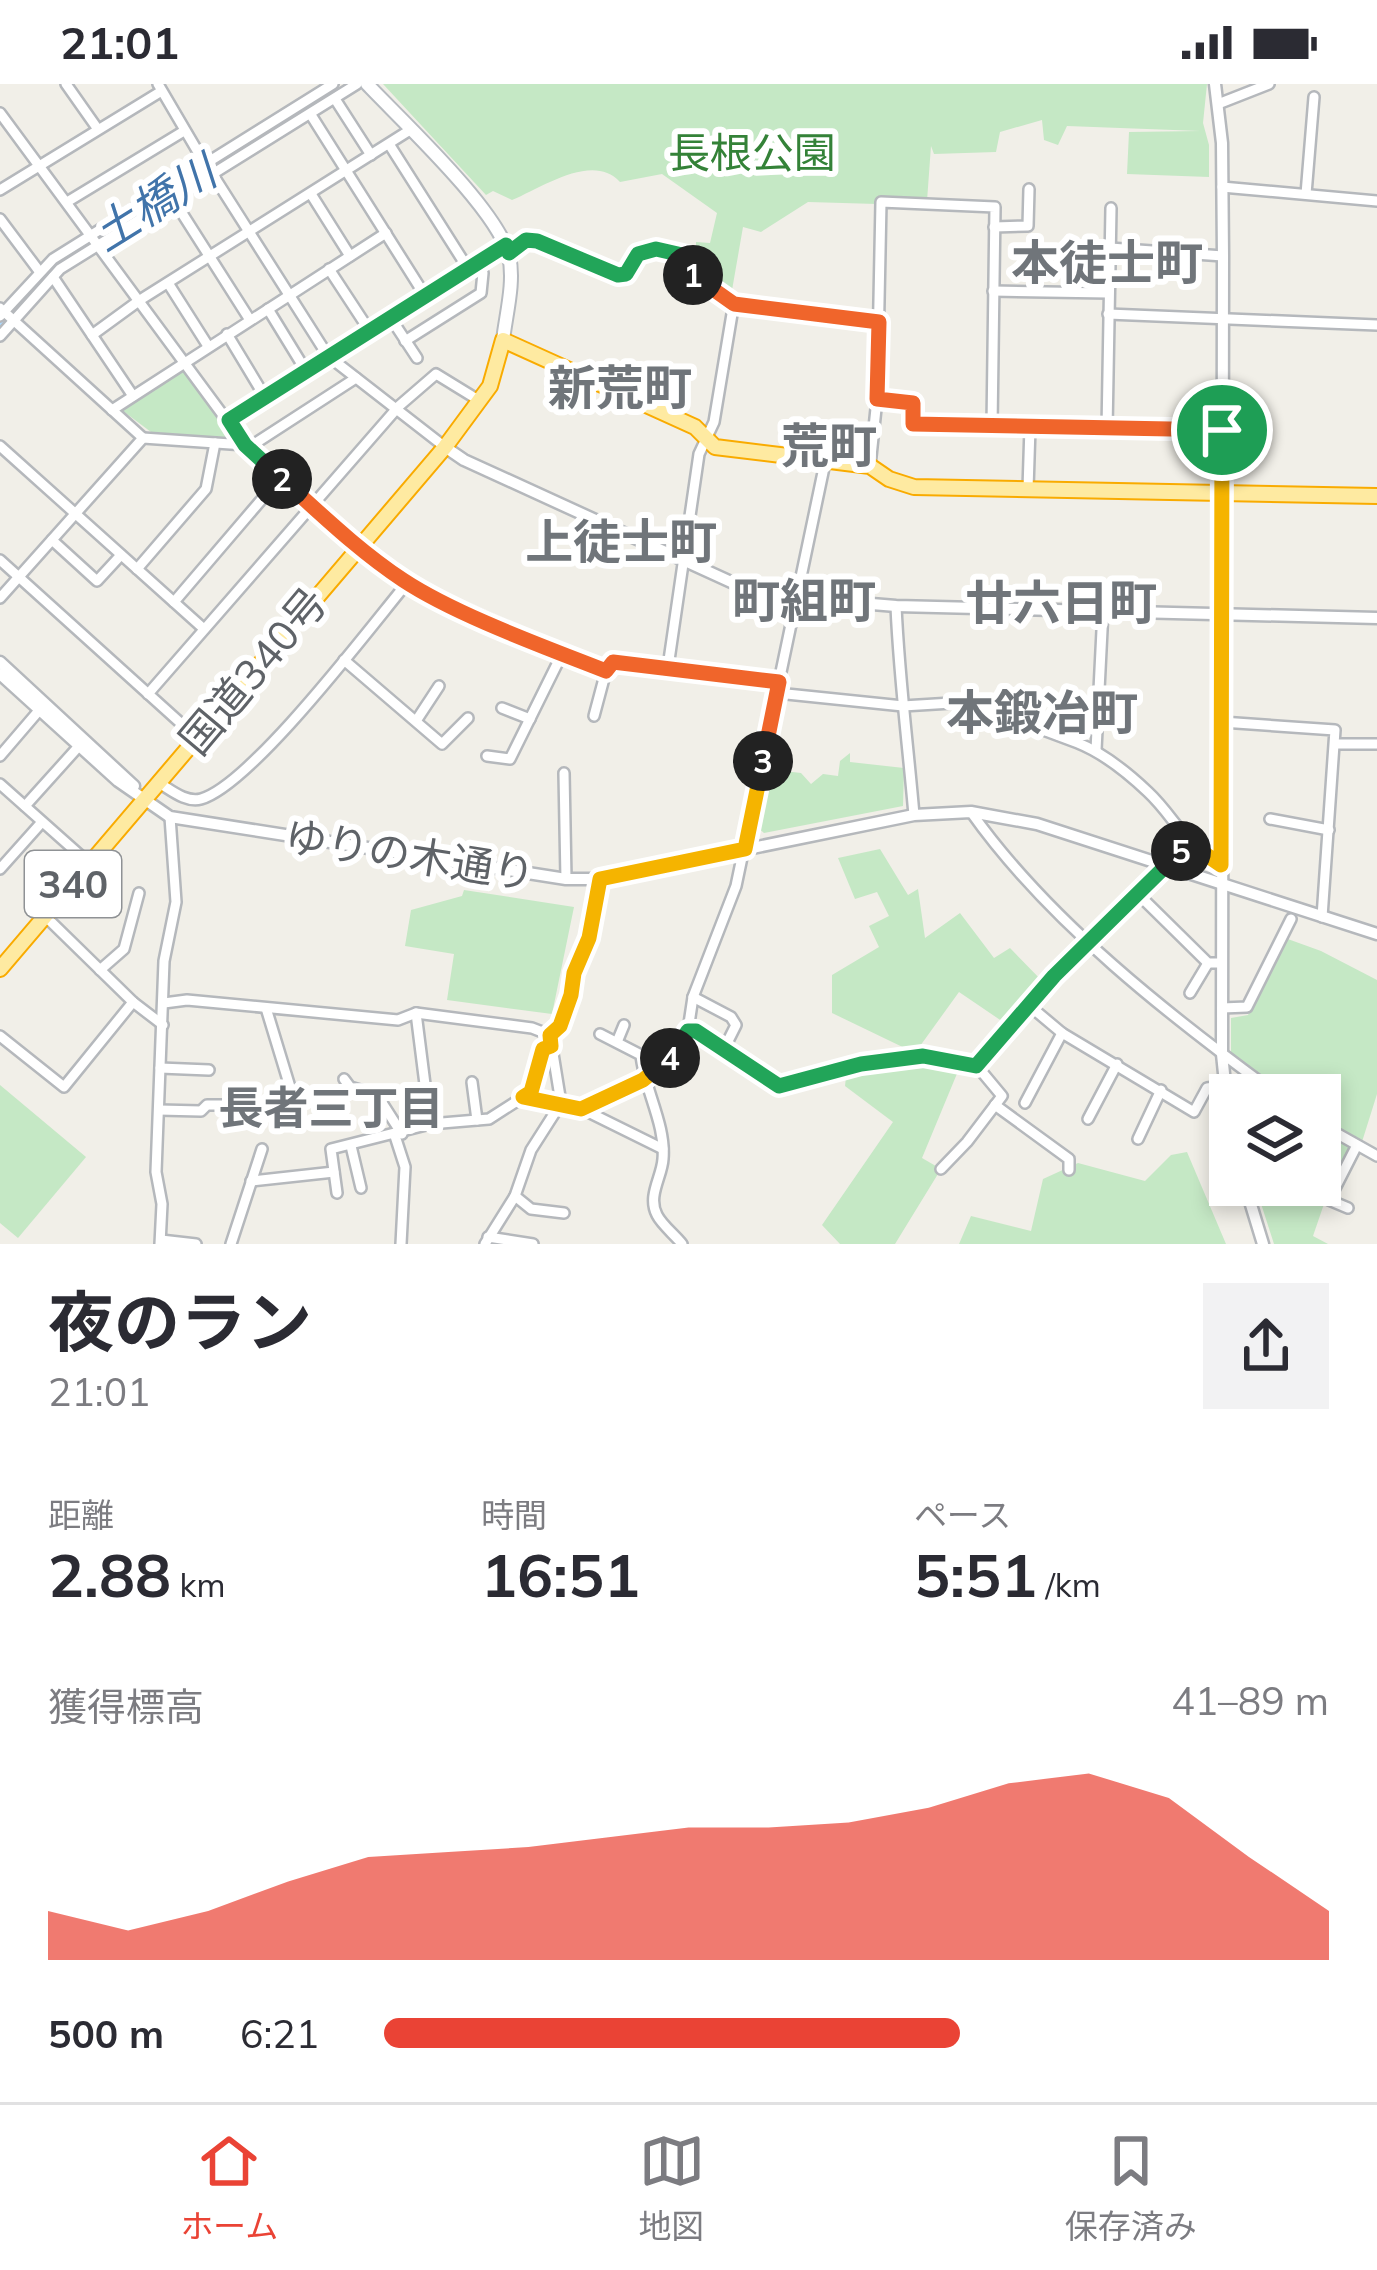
<!DOCTYPE html>
<html lang="ja">
<meta charset="utf-8">
<style>
body{margin:0;font-family:Mulish,"Noto Sans JP",sans-serif;background:#f2f2f3;color:#2b2b33;height:100vh;display:flex;flex-direction:column;font-size:45px;white-space:nowrap}
*{box-sizing:border-box;margin:0}
p{font-size:39px;color:#7c7c81}
.icon{flex:none;width:66px;height:66px;fill:none;stroke:currentColor;stroke-width:2;stroke-linecap:round;stroke-linejoin:round}
.map{position:relative;height:1160px;overflow:hidden}
.details{display:flex;flex-direction:column;background:#fff;flex:1}
.details>*{flex:none}
.tools{position:absolute;left:1209px;top:990px;display:grid;gap:24px}
.tools a{display:grid;place-items:center;width:132px;height:132px;border-radius:0px;background:#fff;box-shadow:0 6px 18px #0003;font-size:60px}
.pin{position:absolute;display:grid;place-items:center;width:102px;height:102px;color:#fff;margin:-51px;border:6px solid #fff;border-radius:50%;box-shadow:0 3px 12px #0007}
.km{position:absolute;width:60px;height:60px;margin:-30px;border-radius:50%;background:#222;color:#fff;font-size:33px;line-height:60px;text-align:center}
.round{display:grid;place-items:center;flex:none;width:126px;height:126px;border-radius:0px;background:#f2f2f3}
.headline{display:flex;align-items:center;justify-content:space-between;height:204px;padding:0 48px}
h1{font-size:66px;font-weight:700;line-height:90px}
.metrics{display:grid;grid-template-columns:repeat(3,1fr);gap:18px;height:204px;padding:12px 48px}
.metrics div{display:grid;align-content:center}
.metrics b{font-size:60px;font-weight:700}
.metrics small{font-size:33px;font-weight:400}
.metrics p{font-size:33px}
.chart{height:336px;padding:24px 48px}
.chart p{display:flex;justify-content:space-between}
.chart svg{width:100%;height:216px;margin-top:12px;fill:#ea4335;opacity:.7}
ul{padding:0 48px;list-style:none;font-size:39px}
li{display:grid;grid-template-columns:192px 144px 1fr;align-items:center;height:90px}
li i{height:30px;border-radius:15px;background:#ea4335}
.status{display:flex;justify-content:space-between;align-items:center;height:84px;padding:0 60px;background:#fff;direction:ltr}
.status svg{height:33px;fill:currentColor}
.tab-bar{display:flex;justify-content:space-around;align-items:center;height:168px;border-top:3px solid #e1e1e2;background:#fff;font-size:33px;color:#7c7c81}
.tab-bar a{display:grid;justify-items:center;gap:6px}
.tab-bar .on{color:#ea4335}
.map>svg:first-child{display:block}
.green{fill:#c5e8c5}
.lines{fill:none;stroke-linecap:round;stroke-linejoin:round}
.river{stroke:#aadaff;stroke-width:15}
.minor-casing{stroke:#b5b8bc;stroke-width:14}
.tertiary-casing{stroke:#b5b8bc;stroke-width:15}
.secondary-casing{stroke:#b6babf;stroke-width:16}
.trunk-casing{stroke:#f9ab00;stroke-width:18}
.minor{stroke:#fff;stroke-width:9}
.tertiary{stroke:#fff;stroke-width:10}
.secondary{stroke:#fff;stroke-width:12}
.trunk{stroke:#feeaa1;stroke-width:14}
.split-1-casing{stroke:#fff;stroke-width:24}
.split-2-casing{stroke:#fff;stroke-width:24}
.split-3-casing{stroke:#fff;stroke-width:24}
.split-4-casing{stroke:#fff;stroke-width:24}
.split-5-casing{stroke:#fff;stroke-width:24}
.split-6-casing{stroke:#fff;stroke-width:24}
.split-1{stroke:#f0652b;stroke-width:15}
.split-2{stroke:#22a559;stroke-width:15}
.split-3{stroke:#f0652b;stroke-width:15}
.split-4{stroke:#f5b400;stroke-width:15}
.split-5{stroke:#22a559;stroke-width:15}
.split-6{stroke:#f5b400;stroke-width:15}
.labels{text-anchor:middle;stroke-width:12;stroke-linejoin:round;paint-order:stroke}
.shield{fill:#fff;stroke:#8f9295;stroke-width:3}
.shield-label{font-size:39px;font-weight:bold;fill:#5f6368}
.park-label{font-size:42px;fill:#348238;stroke:#fff}
.street-label{font-size:42px;fill:#5f6368;stroke:#fff}
.water-label{font-size:45px;font-style:italic;fill:#4174aa;stroke:#fff}
.neighbourhood-label{font-size:45px;font-weight:bold;fill:#70757a;stroke:#fff}
.quarter-label{font-size:48px;font-weight:bold;fill:#70757a;stroke:#fff}
</style>
<div class="status"><b>21:01</b><svg viewBox="0 0 49 12"><path d="M0 12V9h3v3zM5 12V6h3v6zM10 12V3h3v9zM15 12V0h3v12zM26 1h20v11H26zM47 4h2v5h-2z"/></svg></div>
<div class="map">
<svg width="1377" height="1160" viewBox="0 0 1377 1160">
<rect width="100%" height="100%" fill="#f1efe8"/>
<!-- green -->
<g class="green">
<path d="M383 0H1207L1203 39 1209 61V93L1127 90 1129 48 1200 47 1067 42 1058 61 1044 56 1042 36 1000 48 996 68 934 70 931 62 927 117 877 120 808 118 761 148 743 143 731 212 727 213 696 193V158L710 159 717 129 662 90 620 98C593 68 543 103 512 116L493 107 486 111Z"/>
<polygon points="185,284 233,350 230,354 151,348 123,327 123,323"/>
<polygon points="850,669 850,678 904,684 903,722 764,749 756,742 767,694 775,695 784,687 801,689 811,700 823,690 838,692 840,677"/>
<polygon points="880,765 908,811 918,805 925,854 960,829 994,874 1010,864 1047,902 1012,944 959,908 915,969 832,929 832,891 879,863 869,842 889,832 877,808 855,815 838,774"/>
<polygon points="464,806 574,823 552,930 447,916 454,870 405,862 411,826 462,812"/>
<polygon points="1285,854 1321,867 1377,896 1377,1010 1361,1061 1320,1037 1320,1011 1284,1011 1231,973 1231,934 1248,931"/>
<polygon points="923,972 961,980 922,1074 941,1085 895,1160 840,1160 822,1141 893,1038 845,1002 847,984"/>
<polygon points="0,1001 86,1073 18,1154 0,1139"/>
<polygon points="1320,1044 1352,1064 1325,1117 1313,1152 1328,1160 1274,1160 1255,1101 1320,1101"/>
<polygon points="1187,1068 1226,1160 959,1160 971,1132 1031,1147 1043,1095 1078,1079 1145,1097 1171,1071"/>
</g>
<g class="lines">
<!-- river -->
<polyline class="river" points="0,243 63,176 323,14"/>
<!-- minor casing -->
<g class="minor-casing">
<g id="minor">
<polyline points="66,0 97,44"/>
<polyline points="158,0 205,80"/>
<polyline points="335,15 371,71"/>
<polyline points="1218,20 1269,0"/>
<polyline points="0,29 245,361 280,394 358,463 407,499 606,587 613,579 779,598"/>
<polyline points="311,31 424,210"/>
<polyline points="389,60 467,183"/>
<polyline points="213,91 328,272 445,363"/>
<polyline points="1222,103 1377,117"/>
<polyline points="0,106 160,8"/>
<polyline points="311,110 350,172"/>
<polyline points="1306,110 1314,13"/>
<polyline points="173,115 250,236"/>
<polyline points="67,118 184,47"/>
<polyline points="0,135 39,187"/>
<polyline points="994,143 1028,142 1029,105"/>
<polyline points="1110,164 1223,172"/>
<path d="M509 169 526 156 537 157 618 191 626 190C646 160 658 163 691 173L694 195 734 220 879 238"/>
<polyline points="329,185 369,246"/>
<polyline points="53,193 133,312"/>
<polyline points="168,199 208,262"/>
<polyline points="993,207 1108,209"/>
<polyline points="0,224 143,354"/>
<polyline points="268,225 306,287"/>
<polyline points="1108,230 1377,241"/>
<polyline points="0,232 53,175 333,0"/>
<polyline points="390,233 417,274"/>
<polyline points="227,250 265,313"/>
<polyline points="92,251 140,216 410,46"/>
<polyline points="0,252 60,185 357,0"/>
<polyline points="405,257 481,209 483,189 477,178"/>
<polyline points="877,315 913,319 913,340 1222,346"/>
<polyline points="112,326 386,149"/>
<polyline points="229,336 506,161"/>
<polyline points="1107,346 1111,124"/>
<polyline points="0,362 204,545"/>
<polyline points="248,364 356,294"/>
<polyline points="870,382 877,315 881,118 995,123 992,342"/>
<polyline points="1028,405 1030,343"/>
<polyline points="52,456 97,497 121,471"/>
<polyline points="0,476 196,653"/>
<polyline points="137,485 206,405 215,359"/>
<polyline points="0,514 143,354 245,361"/>
<polyline points="174,518 280,394"/>
<path d="M896 522C899 593 908 661 914 731"/>
<polyline points="344,576 442,660 468,634"/>
<polyline points="668,583 699,370 714,338 734,218"/>
<path d="M777 609 903 622 968 618 1078 659C1103 669 1128 689 1148 708 1174 732 1187 765 1221 781"/>
<polyline points="148,610 399,322 436,290 480,317"/>
<polyline points="502,624 530,635"/>
<polyline points="594,632 606,587"/>
<polyline points="416,637 439,602"/>
<polyline points="1222,638 1335,646 1322,833"/>
<polyline points="1335,660 1377,660"/>
<polyline points="1096,666 1103,526"/>
<polyline points="0,672 42,623"/>
<polyline points="487,672 510,675 562,570"/>
<polyline points="564,689 566,795"/>
<path d="M159 699C171 706 186 719 201 715 251 701 369 545 407 499"/>
<polyline points="0,700 90,780"/>
<polyline points="25,722 79,662"/>
<path d="M971 728C1048 837 1171 933 1278 1011"/>
<polyline points="1270,735 1329,746"/>
<polyline points="0,785 42,738"/>
<polyline points="1138,810 1208,879 1222,879"/>
<polyline points="45,832 133,918 163,941"/>
<polyline points="100,886 124,865 139,809"/>
<polyline points="1190,909 1208,879"/>
<polyline points="693,913 731,933 736,941 724,965"/>
<polyline points="164,919 187,916 398,936 416,929 532,944 550,951"/>
<polyline points="1031,923 1062,949 1194,1028 1207,1004 1222,1002"/>
<polyline points="266,924 297,1026"/>
<polyline points="1222,924 1247,923 1291,835"/>
<polyline points="416,929 430,1040"/>
<polyline points="688,947 696,947 779,1002 861,980 923,972 977,982 1002,1012 967,1058 941,1085"/>
<path d="M600 950 641 971C644 1005 666 1040 663 1075 662 1093 647 1112 657 1131 662 1141 675 1151 682 1160"/>
<polyline points="0,952 64,1003 133,918"/>
<polyline points="617,958 624,941"/>
<polyline points="977,982 1055,892 1189,759"/>
<polyline points="160,984 209,986"/>
<polyline points="344,995 350,1003 377,1011 402,1050"/>
<polyline points="472,998 477,1036"/>
<polyline points="523,1013 581,1025 643,996 676,969 687,953 693,913 736,802 826,374"/>
<polyline points="1025,1019 1062,949"/>
<polyline points="995,1021 1069,1075 1069,1086"/>
<polyline points="582,1025 663,1065"/>
<polyline points="159,1026 201,1027 207,1021 227,1021"/>
<polyline points="1088,1035 1117,980"/>
<polyline points="1320,1040 1377,1072"/>
<polyline points="395,1052 405,1083 401,1160"/>
<polyline points="1138,1055 1161,1006"/>
<polyline points="351,1062 361,1104"/>
<polyline points="251,1097 334,1088"/>
<polyline points="337,1109 331,1065 430,1040 489,1035 531,1008 543,965 551,962"/>
<polyline points="515,1112 531,1125 564,1129"/>
<polyline points="1348,1124 1329,1116 1356,1063"/>
<polyline points="488,1153 533,1160"/>
<polyline points="161,1156 196,1160"/>
<polyline points="160,1160 162,1120 156,1088 164,877 176,818 170,733"/>
<polyline points="231,1160 262,1065"/>
<polyline points="485,1160 515,1112 531,1066 561,1019 550,951 560,942 571,911 574,889 589,854 600,795"/>
</g>
</g>
<!-- tertiary casing -->
<g class="tertiary-casing">
<g id="tertiary">
<polyline points="1215,0 1222,59 1223,172 1222,970 1230,1048"/>
<polyline points="445,363 464,376 742,503 799,514 896,522 1377,534"/>
<polyline points="0,578 134,702"/>
<polyline points="0,590 118,697 170,733 566,795 600,795 914,731 971,728 1037,740 1377,850"/>
<polyline points="1245,1101 1263,1160"/>
</g>
</g>
<!-- secondary casing -->
<g class="secondary-casing">
<path id="secondary" d="M367 0C402 37 498 126 509 172 515 198 506 230 503 256"/>
</g>
<!-- trunk casing -->
<g class="trunk-casing">
<polyline id="trunk" points="0,885 445,363 490,302 503,256 695,343 715,363 870,382 889,395 914,403 1377,412"/>
</g>
<!-- minor -->
<use href="#minor" class="minor"/>
<!-- tertiary -->
<use href="#tertiary" class="tertiary"/>
<!-- secondary -->
<use href="#secondary" class="secondary"/>
<!-- trunk -->
<use href="#trunk" class="trunk"/>
</g>
<g class="lines">
<!-- split-1 casing -->
<g class="split-1-casing">
<polyline id="split-1" points="693,191 734,220 879,238 877,315 913,319 913,340 1222,346"/>
</g>
<!-- split-2 casing -->
<g class="split-2-casing">
<polyline id="split-2" points="282,395 245,361 229,336 506,161 509,169 526,156 537,157 618,191 626,190 638,170 656,165 691,173 693,191"/>
</g>
<!-- split-3 casing -->
<g class="split-3-casing">
<path id="split-3" d="M282 395C321 430 359 467 403 496 456 531 545 563 606 587L613 578 779 598 763 677"/>
</g>
<!-- split-4 casing -->
<g class="split-4-casing">
<polyline id="split-4" points="670,974 643,996 581,1025 523,1013 531,1008 543,965 551,962 550,951 560,942 571,911 574,889 589,854 600,795 745,765 763,677"/>
</g>
<!-- split-5 casing -->
<g class="split-5-casing">
<polyline id="split-5" points="670,974 688,947 696,947 779,1002 861,980 923,972 976,982 1054,892 1181,767"/>
</g>
<!-- split-6 casing -->
<g class="split-6-casing">
<polyline id="split-6" points="1181,767 1189,759 1221,781 1222,346"/>
</g>
<!-- split-1 -->
<use href="#split-1" class="split-1"/>
<!-- split-2 -->
<use href="#split-2" class="split-2"/>
<!-- split-3 -->
<use href="#split-3" class="split-3"/>
<!-- split-4 -->
<use href="#split-4" class="split-4"/>
<!-- split-5 -->
<use href="#split-5" class="split-5"/>
<!-- split-6 -->
<use href="#split-6" class="split-6"/>
</g>
<g class="labels">
<!-- shield labels -->
<rect class="shield" x="25" y="767" width="96" height="66" rx="9"/>
<g class="shield-label">
<text x="73" y="814">340</text>
</g>
<!-- park labels -->
<g class="park-label">
<text x="752" y="84">長根公園</text>
</g>
<!-- street labels -->
<g class="street-label">
<text transform="translate(253 587) rotate(-50)" y="15">国道340号</text>
<text transform="translate(410 771) rotate(9)" y="15">ゆりの木通り</text>
</g>
<!-- water labels -->
<g class="water-label">
<text transform="translate(154 119) rotate(-32)" y="16">土橋川</text>
</g>
<!-- neighbourhood labels -->
<g class="neighbourhood-label">
<text x="331" y="1040">長者三丁目</text>
</g>
<!-- quarter labels -->
<g class="quarter-label">
<text x="1107" y="196">本徒士町</text>
<text x="620" y="321">新荒町</text>
<text x="829" y="379">荒町</text>
<text x="621" y="475">上徒士町</text>
<text x="804" y="534">町組町</text>
<text x="1061" y="536">廿六日町</text>
<text x="1042" y="646">本鍛冶町</text>
</g>
</g>
</svg>
<div class="tools">
<a><svg class="icon" aria-label="layers" viewBox="0 0 24 24"><path d="M12 4l9 5-9 5-9-5zM3 14l9 5 9-5"/></svg></a>
</div>
<div class="pin" style="left:1222px;top:346px;background:#1e9e55"><svg class="icon" aria-label="arrive" viewBox="0 0 24 24"><path d="M6 21V4h12l-3 4 3 4H6"/></svg></div>
<b class="km" style="left:693px;top:191px">1</b>
<b class="km" style="left:282px;top:395px">2</b>
<b class="km" style="left:763px;top:677px">3</b>
<b class="km" style="left:670px;top:974px">4</b>
<b class="km" style="left:1181px;top:767px">5</b>
</div>
<section class="details">
<div class="headline"><div><h1>夜のラン</h1><p>21:01</p></div><a class="round"><svg class="icon" aria-label="share" viewBox="0 0 24 24"><path d="M12 15V3M7 8l5-5 5 5M5 13v7h14v-7"/></svg></a></div>
<div class="metrics">
<div><p>距離</p><b>2.88<small> km</small></b></div>
<div><p>時間</p><b>16:51</b></div>
<div><p>ペース</p><b>5:51<small> /km</small></b></div>
</div>
<div class="chart"><p><span>獲得標高</span>41–89 m</p>
<svg viewBox="0 0 160 44" preserveAspectRatio="none"><path d="M0 44V34L10 38L20 34L30 28L40 23L50 22L60 21L70 19L80 17L90 17L100 16L110 13L120 8L130 6L140 11L150 23L160 34V44z"/></svg>
</div>
<ul>
<li><b>500 m</b>6:21<i style="width:61%"></i></li>
</ul>
</section>
<nav class="tab-bar">
<a class="on"><svg class="icon" aria-label="home" viewBox="0 0 24 24"><path d="M3 11l9-7 9 7M6 9v11h12V9"/></svg>ホーム</a>
<a><svg class="icon" aria-label="map" viewBox="0 0 24 24"><path d="M3 6l6-2 6 2 6-2v14l-6 2-6-2-6 2zM9 4v14M15 6v14"/></svg>地図</a>
<a><svg class="icon" aria-label="saved" viewBox="0 0 24 24"><path d="M7 4h10v16l-5-4-5 4z"/></svg>保存済み</a>
</nav>
